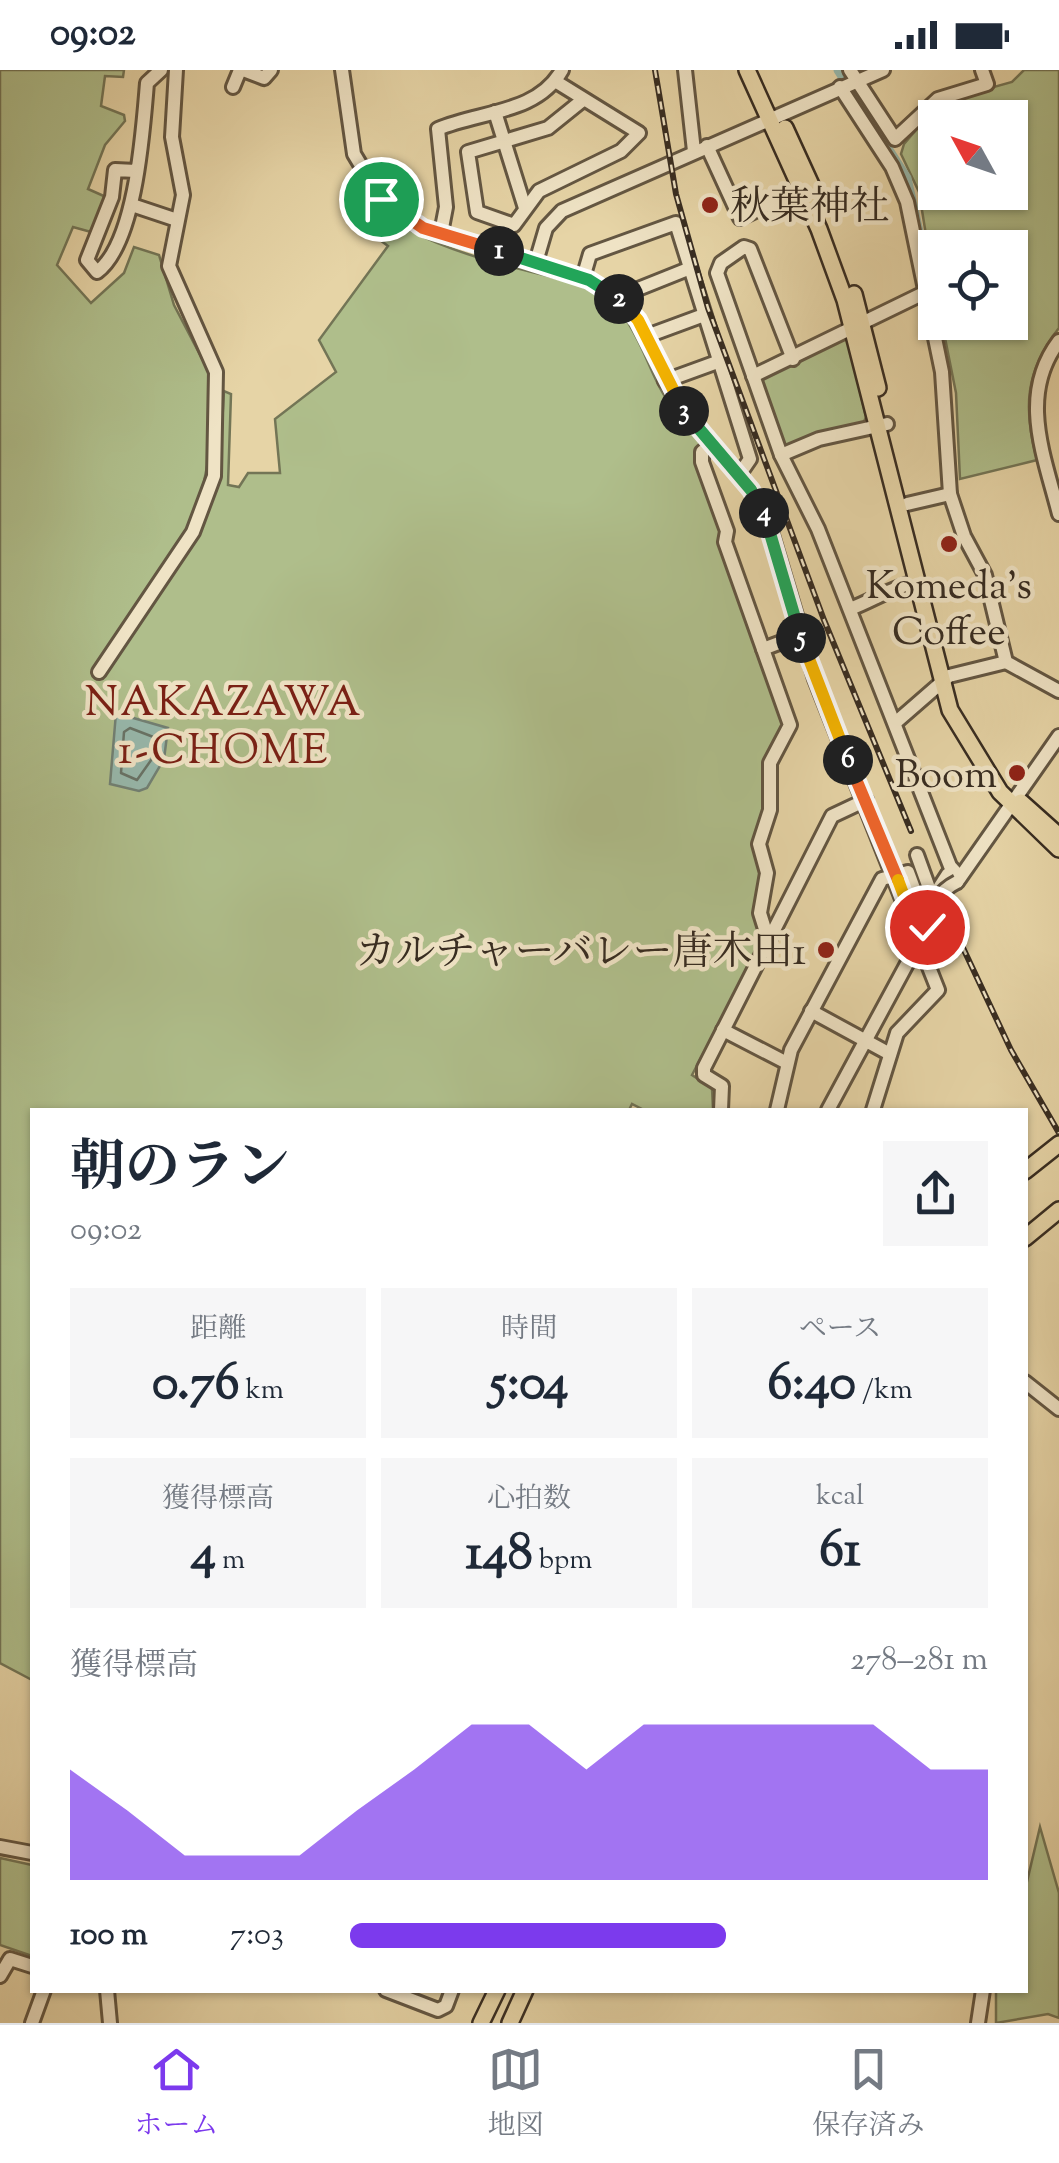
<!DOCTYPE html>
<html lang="ja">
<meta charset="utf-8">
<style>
body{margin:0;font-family:"Sorts Mill Goudy","Noto Serif JP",serif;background:#f6f6f7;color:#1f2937;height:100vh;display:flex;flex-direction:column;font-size:38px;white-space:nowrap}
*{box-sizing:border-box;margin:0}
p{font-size:32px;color:#747a83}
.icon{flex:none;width:55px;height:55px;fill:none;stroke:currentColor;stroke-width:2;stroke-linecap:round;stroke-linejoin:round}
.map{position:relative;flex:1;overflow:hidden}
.details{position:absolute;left:30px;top:1038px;width:998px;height:885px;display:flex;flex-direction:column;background:#fff;border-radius:0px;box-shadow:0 2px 8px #0004}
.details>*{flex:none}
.needle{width:65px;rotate:310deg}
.tools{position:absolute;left:918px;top:30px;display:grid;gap:20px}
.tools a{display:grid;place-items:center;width:110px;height:110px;border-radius:0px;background:#fff;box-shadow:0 2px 8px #0004;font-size:50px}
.pin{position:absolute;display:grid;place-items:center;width:85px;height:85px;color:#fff;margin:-42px;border:5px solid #fff;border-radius:50%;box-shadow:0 2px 10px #0007}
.km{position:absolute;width:50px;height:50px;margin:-25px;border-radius:50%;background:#222;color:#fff;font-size:28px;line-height:50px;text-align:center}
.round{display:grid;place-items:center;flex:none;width:105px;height:105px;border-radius:0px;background:#f6f6f7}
.head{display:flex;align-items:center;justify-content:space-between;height:170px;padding:0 40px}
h1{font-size:55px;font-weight:700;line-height:75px}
.stats{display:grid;grid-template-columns:repeat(3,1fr);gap:15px;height:170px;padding:10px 40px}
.stats div{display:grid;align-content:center;border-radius:0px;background:#f6f6f7;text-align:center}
.stats b{font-size:50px;font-weight:700}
.stats small{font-size:28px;font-weight:400}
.stats p{font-size:28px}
.chart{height:280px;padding:20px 40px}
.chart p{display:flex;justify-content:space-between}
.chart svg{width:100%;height:180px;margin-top:10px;fill:#7c3aed;opacity:.7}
ul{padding:0 40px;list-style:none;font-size:32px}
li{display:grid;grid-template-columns:160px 120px 1fr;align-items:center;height:75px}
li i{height:25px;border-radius:12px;background:#7c3aed}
.status{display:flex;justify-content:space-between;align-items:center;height:70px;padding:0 50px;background:#fff;direction:ltr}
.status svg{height:28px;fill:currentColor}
.dock{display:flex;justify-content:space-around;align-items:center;height:140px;border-top:2px solid #e0e1e3;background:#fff;font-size:28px;color:#747a83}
.dock a{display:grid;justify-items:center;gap:5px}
.dock .current{color:#7c3aed}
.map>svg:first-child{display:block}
.green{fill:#afbe8b;stroke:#737556;stroke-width:2.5;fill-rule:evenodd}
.water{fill:#97b8ac;stroke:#718074;stroke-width:2.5}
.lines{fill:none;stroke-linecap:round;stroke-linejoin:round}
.shore{stroke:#677266;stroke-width:2.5}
.canal{stroke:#97b8ac;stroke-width:9}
.minor-casing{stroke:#635642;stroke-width:18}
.major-casing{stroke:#372c21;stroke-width:20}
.minor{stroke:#efe3c5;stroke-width:12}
.major{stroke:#e6d4a6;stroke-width:15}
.rail-casing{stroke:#372c21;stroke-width:6}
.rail{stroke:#efe3c5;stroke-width:2.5;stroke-dasharray:8;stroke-linecap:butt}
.minor-bridge-casing{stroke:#635642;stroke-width:18;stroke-linecap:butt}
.minor-bridge{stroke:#efe3c5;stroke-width:12}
.split-1-casing{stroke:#fff;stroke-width:20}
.split-2-casing{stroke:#fff;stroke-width:20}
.split-3-casing{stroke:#fff;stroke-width:20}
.split-4-casing{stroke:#fff;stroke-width:20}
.split-5-casing{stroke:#fff;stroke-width:20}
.split-6-casing{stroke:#fff;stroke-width:20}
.split-7-casing{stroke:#fff;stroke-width:20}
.split-8-casing{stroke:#fff;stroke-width:20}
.split-1{stroke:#f0652b;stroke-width:12}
.split-2{stroke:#22a559;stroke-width:12}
.split-3{stroke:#f5b400;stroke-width:12}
.split-4{stroke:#22a559;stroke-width:12}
.split-5{stroke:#22a559;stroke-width:12}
.split-6{stroke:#f5b400;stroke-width:12}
.split-7{stroke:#f0652b;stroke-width:12}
.split-8{stroke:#f5b400;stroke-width:12}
.poi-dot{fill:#8f2418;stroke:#efe3c5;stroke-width:4}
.labels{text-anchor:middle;stroke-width:9;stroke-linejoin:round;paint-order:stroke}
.poi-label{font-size:40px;fill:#372c21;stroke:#efe3c5;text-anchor:end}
.neighbourhood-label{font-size:42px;letter-spacing:2.5px;fill:#7a1f14;stroke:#efe3c5}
</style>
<div class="status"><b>09:02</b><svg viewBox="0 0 49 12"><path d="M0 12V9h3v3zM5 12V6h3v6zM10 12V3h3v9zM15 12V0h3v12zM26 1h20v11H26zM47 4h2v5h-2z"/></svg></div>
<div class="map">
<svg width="1059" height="1953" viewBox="0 0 1059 1953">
<rect width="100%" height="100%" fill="#e6d4a6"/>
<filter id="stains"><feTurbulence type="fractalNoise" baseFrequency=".002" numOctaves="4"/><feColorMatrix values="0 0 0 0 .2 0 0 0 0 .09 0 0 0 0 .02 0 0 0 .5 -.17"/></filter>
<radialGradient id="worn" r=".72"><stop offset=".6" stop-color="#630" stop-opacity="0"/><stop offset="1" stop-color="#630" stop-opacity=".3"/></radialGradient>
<!-- green -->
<g class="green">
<path d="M0 0H124L123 7 105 6 101 36 124 45 125 51 105 75 88 119 106 127 91 162 73 157 57 195 91 233 124 203 134 177 159 185 174 235 210 304 211 376 201 427 187 458 102 590 111 597 205 449 219 407 224 321 231 324 228 415 239 417 248 403H280L275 349 336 302 319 270 388 176 372 164 347 130 360 117C401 179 513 195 581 215 632 235 638 275 660 318 671 339 688 357 703 375L698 382 785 656 754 775 762 804 756 844 760 875 692 1005 712 1018 713 1040H644L632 1034 629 1040H32V1610L0 1593Z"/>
<path d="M1024 0H1059V258C1025 300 1023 339 1037 390L960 409 956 323 942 253 1010 252V178H935V220L919 122 901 84 904 74 940 32 1012 12ZM935 48H1010V122H935Z"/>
<polygon points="842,267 848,271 866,347 862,356 788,378 782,375 760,312 762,306"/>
<polygon points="1040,1757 1059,1823 1059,1948 1048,1944 996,1953 996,1920 1025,1920 1025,1820"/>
<polygon points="0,1788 32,1795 32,1886 0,1875"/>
</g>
<!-- water -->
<polygon class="water" points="116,643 168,658 164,689 147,718 139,721 110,714"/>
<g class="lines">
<!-- shore -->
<polygon class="shore" points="130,658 156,668 154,686 137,710 121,703 124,662"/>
<!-- canal -->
<polyline class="canal" points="838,0 907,108 931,215"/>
<!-- minor casing -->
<g class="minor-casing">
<g id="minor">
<polyline points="243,0 264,8 271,0"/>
<polyline points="342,0 354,84 381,129 423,158 583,208 613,223 638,250 678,333 751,420 769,455 815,609 938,920 897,963 873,1040"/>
<polyline points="685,0 694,81"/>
<polyline points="850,0 895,69 938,29 987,14 982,0"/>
<polyline points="555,11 639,63 621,81 539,121 514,155 477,142 468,82 548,58 584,29"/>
<polyline points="233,17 240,0"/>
<polyline points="840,17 892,97 907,132 942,302 950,424 964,466 985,505 1006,592 1059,621"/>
<polyline points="495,42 525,138"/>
<polyline points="707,76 740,148 802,119"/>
<path d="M136 101 115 100 112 127 87 190 97 202C136 173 143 60 147 13L161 0"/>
<polyline points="132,135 177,150"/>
<path d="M441 163 446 137 438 59C480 41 537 44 562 0"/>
<polyline points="536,192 546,158 562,141 883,0"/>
<polyline points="583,208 590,184 676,153 750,389 739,405"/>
<polyline points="618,227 688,199"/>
<polyline points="647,266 704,245"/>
<path d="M1059 271C1018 325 1044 385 1059 444"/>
<polyline points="793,289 750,179 744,177 721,193 717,203 781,385 818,459 950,796 960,807"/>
<polyline points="753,306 926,222"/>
<polyline points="665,311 720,291"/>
<polyline points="712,374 702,382 702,392 727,461 725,472 790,655 770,693 770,740 759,774 767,803 760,843 769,872"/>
<polyline points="781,385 819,369 887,354"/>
<polyline points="907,434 950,424"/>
<path d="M850 539C874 530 890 518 916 512"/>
<polyline points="763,579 800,565"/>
<polyline points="99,602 193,462 214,406 216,302 169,196 183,125 172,67 176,0"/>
<polyline points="895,653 949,606 1006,592"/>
<polyline points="917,785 933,829"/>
<polyline points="957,812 1059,666"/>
<polyline points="919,849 948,804"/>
<polyline points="811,941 890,984"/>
<polyline points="723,960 787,993"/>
<polyline points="721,1040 722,1016 704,1005 704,998 832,746 866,730"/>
<polyline points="777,1040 791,980 882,809 908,802 915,821 904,828"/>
<polyline points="828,1040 922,866"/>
<polyline points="1025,1312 1059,1339"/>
<polyline points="0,1777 32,1783"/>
<polyline points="0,1906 10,1889 32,1896"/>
<polyline points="107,1920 110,1953"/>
<polyline points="386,1920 438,1940 446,1936 452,1920"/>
<polyline points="32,1953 44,1920"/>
<polyline points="978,1953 983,1920"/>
</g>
</g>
<!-- major casing -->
<g class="major-casing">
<g id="major">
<polyline points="747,0 819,159 845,230 950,640 1000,722 1059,779"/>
<polyline points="785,58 817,128"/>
<polyline points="854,224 878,318"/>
<polyline points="1021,732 1059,766"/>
<polyline points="1025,1101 1059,1074"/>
<polyline points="1025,1168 1059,1140"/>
<polyline points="481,1953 497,1920"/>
<polyline points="510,1953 525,1920"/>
</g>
</g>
<!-- minor -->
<use href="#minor" class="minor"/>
<!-- major -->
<use href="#major" class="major"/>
<!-- rail casing -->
<g class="rail-casing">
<g id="rail">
<polyline points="655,0 676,124 708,238 824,550 911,761"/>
<polyline points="956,863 1011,980 1059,1063"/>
</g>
</g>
<!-- rail -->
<use href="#rail" class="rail"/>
<!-- minor-bridge casing -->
<g class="minor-bridge-casing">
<path id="minor-bridge" d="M928 856C933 835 937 822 957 812"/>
</g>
<!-- minor-bridge -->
<use href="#minor-bridge" class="minor-bridge"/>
</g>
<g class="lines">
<!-- split-1 casing -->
<g class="split-1-casing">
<polyline id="split-1" points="381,129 423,158 499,181"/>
</g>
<!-- split-2 casing -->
<g class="split-2-casing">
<polyline id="split-2" points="499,181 589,210 619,229"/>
</g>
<!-- split-3 casing -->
<g class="split-3-casing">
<polyline id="split-3" points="619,229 638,250 684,341"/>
</g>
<!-- split-4 casing -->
<g class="split-4-casing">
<polyline id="split-4" points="684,341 751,420 764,443"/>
</g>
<!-- split-5 casing -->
<g class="split-5-casing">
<polyline id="split-5" points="764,443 801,568"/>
</g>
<!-- split-6 casing -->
<g class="split-6-casing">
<polyline id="split-6" points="801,568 848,690"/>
</g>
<!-- split-7 casing -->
<g class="split-7-casing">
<polyline id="split-7" points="848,690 898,810"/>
</g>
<!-- split-8 casing -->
<g class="split-8-casing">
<polyline id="split-8" points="898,810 920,869 927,857"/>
</g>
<!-- split-1 -->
<use href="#split-1" class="split-1"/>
<!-- split-2 -->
<use href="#split-2" class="split-2"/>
<!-- split-3 -->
<use href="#split-3" class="split-3"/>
<!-- split-4 -->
<use href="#split-4" class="split-4"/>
<!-- split-5 -->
<use href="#split-5" class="split-5"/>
<!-- split-6 -->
<use href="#split-6" class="split-6"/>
<!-- split-7 -->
<use href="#split-7" class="split-7"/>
<!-- split-8 -->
<use href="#split-8" class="split-8"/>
</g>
<!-- markers -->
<g class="poi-dot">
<circle cx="710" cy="135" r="10"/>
<circle cx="949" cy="474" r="10"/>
<circle cx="1017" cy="703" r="10"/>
<circle cx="826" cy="880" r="10"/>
</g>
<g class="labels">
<!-- poi labels -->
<g class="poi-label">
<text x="730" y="149" text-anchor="start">秋葉神社</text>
<text x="949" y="528" text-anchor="middle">Komeda's<tspan x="949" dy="46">Coffee</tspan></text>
<text x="997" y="717">Boom</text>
<text x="806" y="894">カルチャーバレー唐木田1</text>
</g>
<!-- neighbourhood labels -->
<g class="neighbourhood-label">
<text x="224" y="645">NAKAZAWA<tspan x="224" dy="48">1-CHOME</tspan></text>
</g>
</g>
<rect width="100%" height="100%" filter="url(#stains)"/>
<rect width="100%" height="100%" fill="url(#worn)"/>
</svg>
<div class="tools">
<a><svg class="needle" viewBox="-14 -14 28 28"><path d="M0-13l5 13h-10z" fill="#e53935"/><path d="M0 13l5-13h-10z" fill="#747a83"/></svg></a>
<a><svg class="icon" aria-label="locate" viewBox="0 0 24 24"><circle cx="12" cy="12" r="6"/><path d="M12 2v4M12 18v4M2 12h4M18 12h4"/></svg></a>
</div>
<div class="pin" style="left:381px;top:129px;background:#1e9e55"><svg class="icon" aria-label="arrive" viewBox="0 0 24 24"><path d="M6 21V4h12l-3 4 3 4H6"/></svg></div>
<div class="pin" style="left:927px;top:857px;background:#d93025"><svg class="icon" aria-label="check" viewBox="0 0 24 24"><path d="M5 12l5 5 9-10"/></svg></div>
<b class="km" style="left:499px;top:181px">1</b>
<b class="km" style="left:619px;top:229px">2</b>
<b class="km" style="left:684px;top:341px">3</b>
<b class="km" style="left:764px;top:443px">4</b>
<b class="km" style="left:801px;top:568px">5</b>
<b class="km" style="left:848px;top:690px">6</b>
<section class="details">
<div class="head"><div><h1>朝のラン</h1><p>09:02</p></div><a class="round"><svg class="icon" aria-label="share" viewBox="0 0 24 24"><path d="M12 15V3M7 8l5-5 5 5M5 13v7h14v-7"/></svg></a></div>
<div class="stats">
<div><p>距離</p><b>0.76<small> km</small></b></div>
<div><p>時間</p><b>5:04</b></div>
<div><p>ペース</p><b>6:40<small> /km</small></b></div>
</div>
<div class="stats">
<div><p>獲得標高</p><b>4<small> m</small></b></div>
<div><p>心拍数</p><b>148<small> bpm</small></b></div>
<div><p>kcal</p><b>61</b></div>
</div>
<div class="chart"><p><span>獲得標高</span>278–281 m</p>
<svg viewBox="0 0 160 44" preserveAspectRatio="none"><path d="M0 44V17L10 27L20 38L30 38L40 38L50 27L60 17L70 6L80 6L90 17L100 6L110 6L120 6L130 6L140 6L150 17L160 17V44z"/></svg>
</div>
<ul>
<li><b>100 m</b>7:03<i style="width:59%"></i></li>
</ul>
</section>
</div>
<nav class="dock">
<a class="current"><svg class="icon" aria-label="home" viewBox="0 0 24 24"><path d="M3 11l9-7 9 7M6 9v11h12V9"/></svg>ホーム</a>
<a><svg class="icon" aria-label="map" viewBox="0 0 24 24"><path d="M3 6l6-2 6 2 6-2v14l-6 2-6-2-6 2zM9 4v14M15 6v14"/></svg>地図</a>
<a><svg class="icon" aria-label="saved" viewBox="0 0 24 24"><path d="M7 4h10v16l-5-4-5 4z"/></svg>保存済み</a>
</nav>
